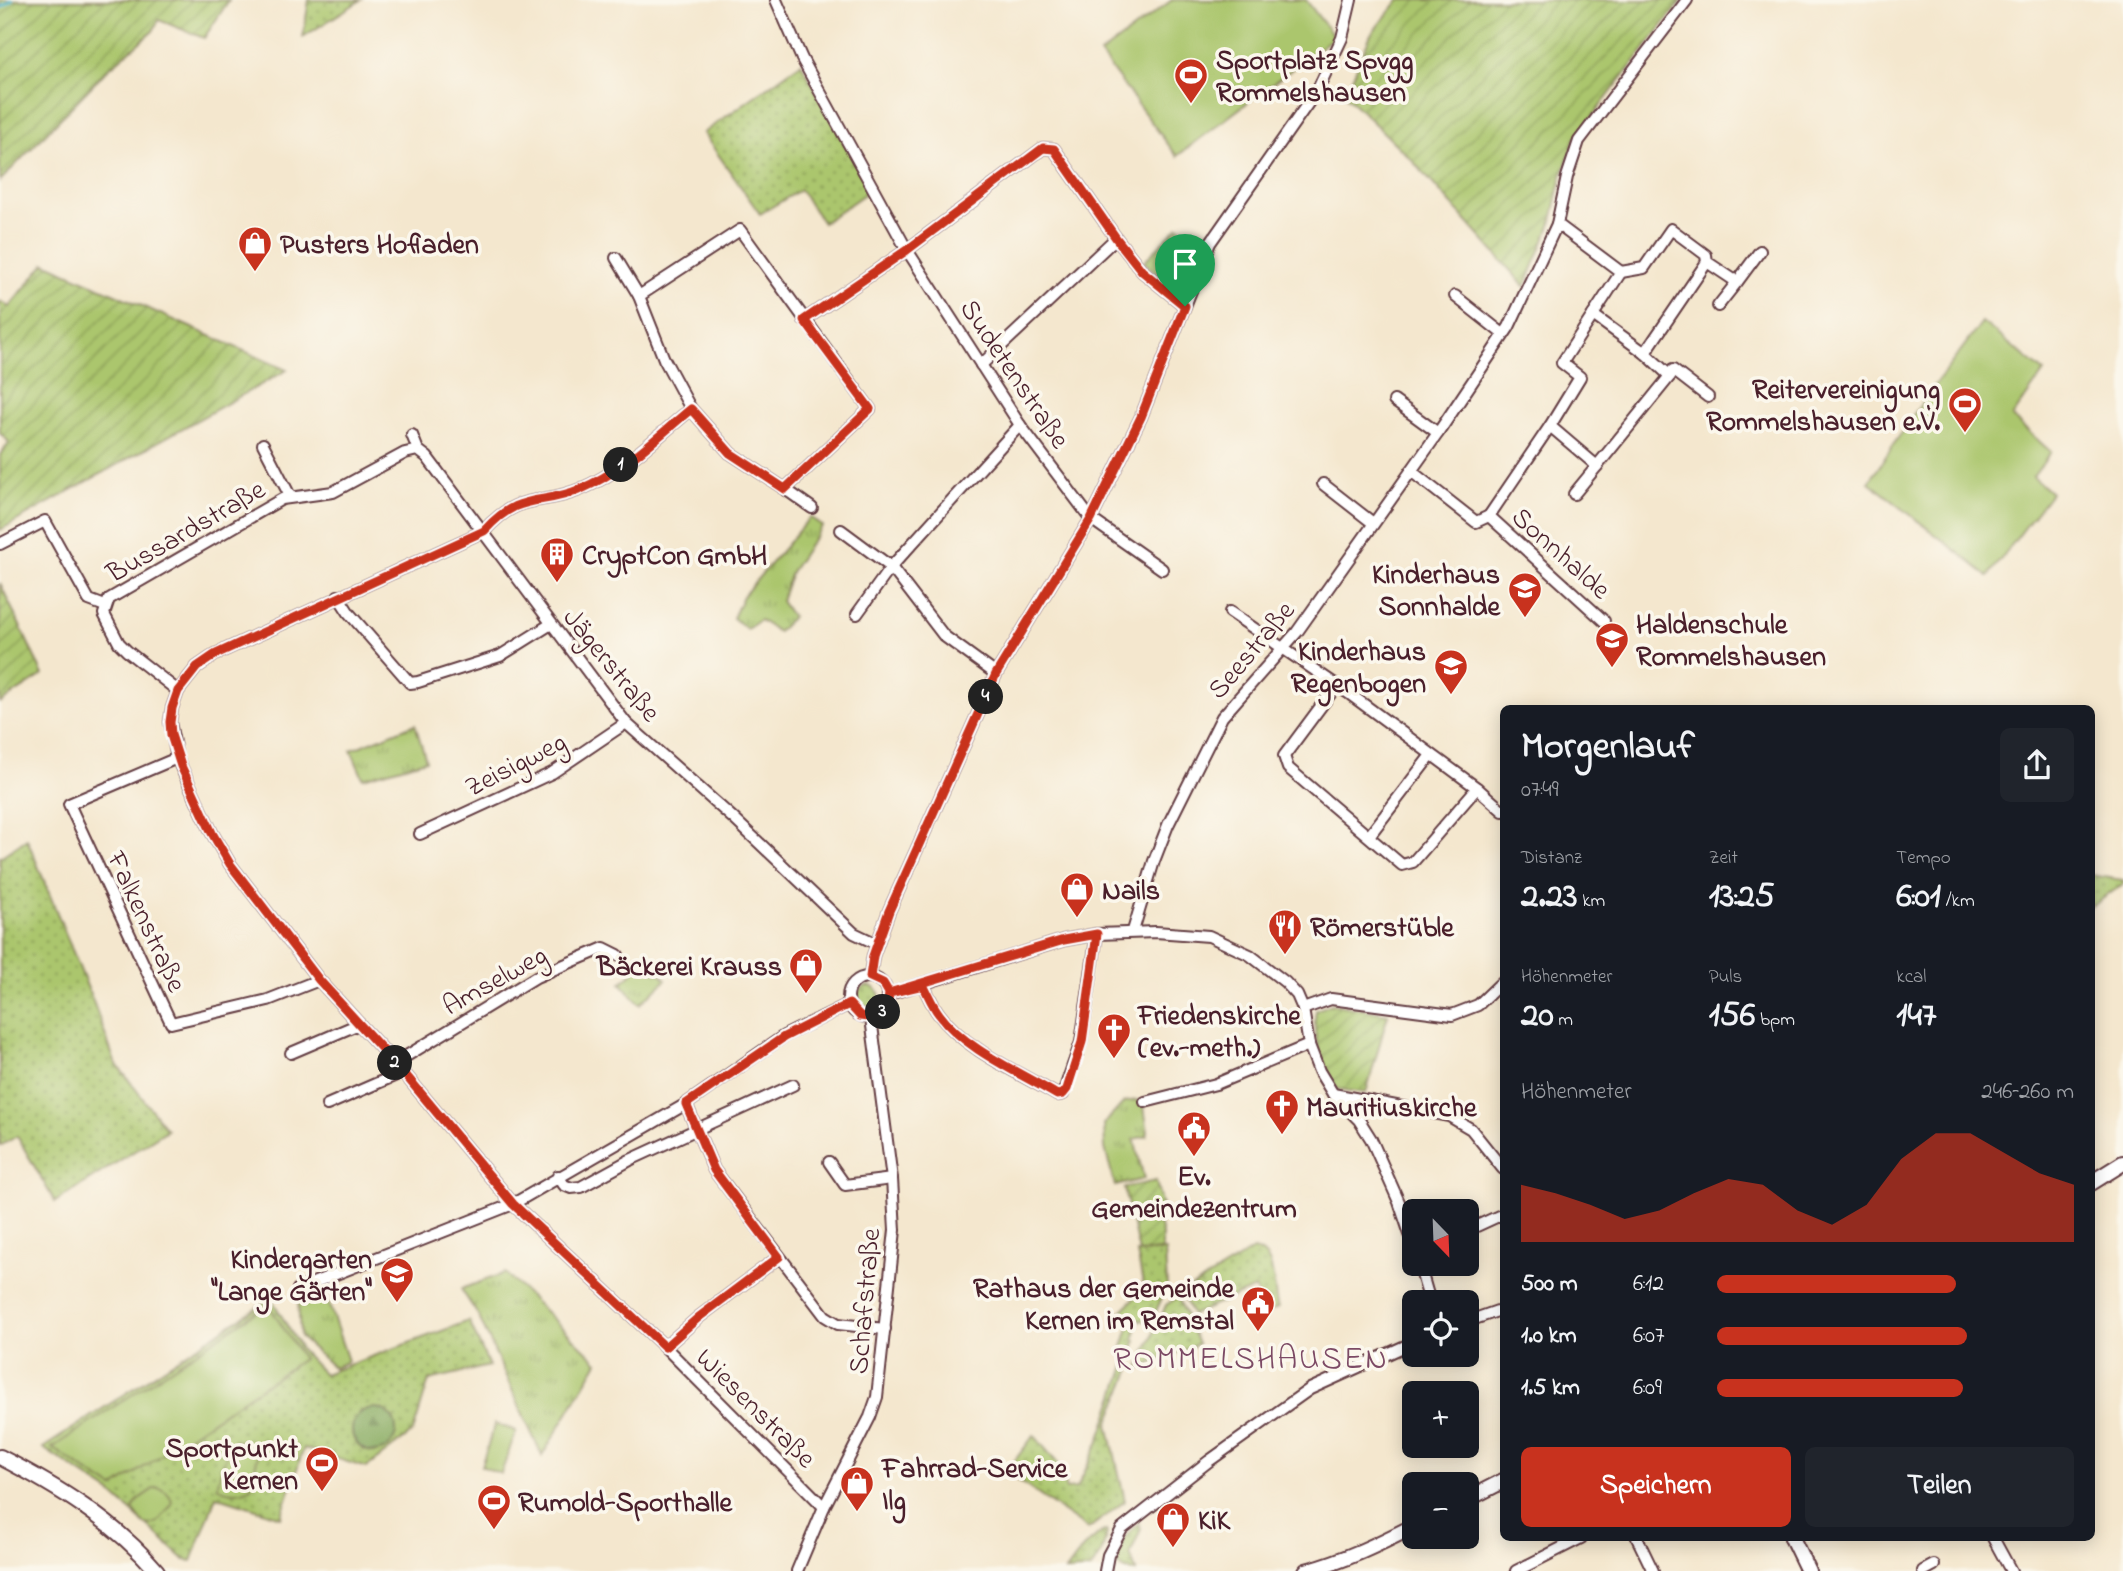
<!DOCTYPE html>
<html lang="de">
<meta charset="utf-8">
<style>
body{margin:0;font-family:"Indie Flower",sans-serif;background:#20242c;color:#f1f3f6;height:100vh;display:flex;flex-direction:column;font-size:26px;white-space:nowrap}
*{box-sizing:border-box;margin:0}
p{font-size:23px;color:#9ea1a6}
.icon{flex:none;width:38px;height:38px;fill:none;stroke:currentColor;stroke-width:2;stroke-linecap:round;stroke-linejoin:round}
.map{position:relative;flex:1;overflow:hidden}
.details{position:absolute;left:1500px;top:705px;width:595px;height:836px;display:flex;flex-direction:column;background:#171b24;border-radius:10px;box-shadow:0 4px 18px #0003}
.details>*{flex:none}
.needle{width:46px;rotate:157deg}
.controls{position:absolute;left:1402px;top:1199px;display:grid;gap:14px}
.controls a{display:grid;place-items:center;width:77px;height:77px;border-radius:10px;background:#171b24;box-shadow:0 4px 18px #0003;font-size:35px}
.pin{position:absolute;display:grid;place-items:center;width:60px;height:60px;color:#fff;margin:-72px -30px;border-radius:50% 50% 50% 0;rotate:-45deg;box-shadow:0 0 7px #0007}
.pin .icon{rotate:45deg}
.km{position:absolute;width:35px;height:35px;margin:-18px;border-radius:50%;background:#222;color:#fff;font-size:19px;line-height:35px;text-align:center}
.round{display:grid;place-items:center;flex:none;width:74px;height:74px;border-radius:10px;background:#20242c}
.overview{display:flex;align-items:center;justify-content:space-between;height:119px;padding:0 21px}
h1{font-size:38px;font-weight:700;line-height:52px}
.figures{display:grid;grid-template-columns:repeat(3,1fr);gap:10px;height:119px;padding:7px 21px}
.figures div{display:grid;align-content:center}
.figures b{font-size:35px;font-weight:700}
.figures small{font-size:19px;font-weight:400}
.figures p{font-size:19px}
.chart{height:196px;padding:14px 21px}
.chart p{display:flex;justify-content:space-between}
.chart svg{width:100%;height:126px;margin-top:7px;fill:#c8321e;opacity:.7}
.primary-button{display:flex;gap:14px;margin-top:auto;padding:14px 21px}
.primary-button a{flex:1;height:80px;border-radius:10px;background:#c8321e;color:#fff;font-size:28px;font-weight:700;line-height:80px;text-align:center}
.primary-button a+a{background:#20242c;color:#f1f3f6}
ul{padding:0 21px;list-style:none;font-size:23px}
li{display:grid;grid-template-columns:112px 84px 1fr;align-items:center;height:52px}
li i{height:18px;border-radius:9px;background:#c8321e}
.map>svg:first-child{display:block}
.grass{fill:url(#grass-dots);stroke:#7a724c;stroke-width:2}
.forest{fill:url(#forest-firs);stroke:#696546;stroke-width:2}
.park{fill:url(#park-tufts);stroke:#7a724c;stroke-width:2}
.garden{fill:url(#garden-furrows);stroke:#7a724c;stroke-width:2}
.pitch{fill:#abc66d;stroke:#7a724c;stroke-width:2}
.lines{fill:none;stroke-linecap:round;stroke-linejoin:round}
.stream{stroke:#46adc5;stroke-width:3.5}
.street-casing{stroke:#643d43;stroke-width:14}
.secondary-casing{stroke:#643d43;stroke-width:18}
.street{stroke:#fff;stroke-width:10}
.secondary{stroke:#fff;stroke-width:14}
.route-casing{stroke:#fff;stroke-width:14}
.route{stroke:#c8321e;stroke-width:9}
.labels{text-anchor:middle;stroke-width:7;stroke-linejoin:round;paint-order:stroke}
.poi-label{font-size:28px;font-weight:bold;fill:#4a1f2b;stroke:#fbf7ec;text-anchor:start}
.street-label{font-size:28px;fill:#4a1f2b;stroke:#fbf7ec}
.quarter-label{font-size:32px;letter-spacing:2px;fill:#7c4a65;stroke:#fbf7ec}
</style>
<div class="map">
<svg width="2123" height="1571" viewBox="0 0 2123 1571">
<defs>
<pattern id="grass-dots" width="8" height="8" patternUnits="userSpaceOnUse" patternTransform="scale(1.75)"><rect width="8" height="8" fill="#abc66d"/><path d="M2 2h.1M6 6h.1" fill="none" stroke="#8da05a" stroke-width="1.8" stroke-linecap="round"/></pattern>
<pattern id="forest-firs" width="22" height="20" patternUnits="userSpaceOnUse" patternTransform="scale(1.75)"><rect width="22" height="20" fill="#88ab60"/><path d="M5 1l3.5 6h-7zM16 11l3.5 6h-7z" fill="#718b4f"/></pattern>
<pattern id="park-tufts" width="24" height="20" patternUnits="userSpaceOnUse" patternTransform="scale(1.75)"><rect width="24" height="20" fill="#abc66d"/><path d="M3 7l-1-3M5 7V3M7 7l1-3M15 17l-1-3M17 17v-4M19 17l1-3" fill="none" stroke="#8da05a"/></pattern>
<pattern id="garden-furrows" width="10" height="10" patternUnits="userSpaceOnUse" patternTransform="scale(1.75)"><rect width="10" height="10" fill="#abc66d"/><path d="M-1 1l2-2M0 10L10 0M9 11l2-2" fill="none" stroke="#8da05a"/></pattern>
</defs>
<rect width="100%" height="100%" fill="#fbf7ec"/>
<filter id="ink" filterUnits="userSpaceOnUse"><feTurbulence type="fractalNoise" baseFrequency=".0143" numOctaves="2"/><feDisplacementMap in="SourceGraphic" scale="14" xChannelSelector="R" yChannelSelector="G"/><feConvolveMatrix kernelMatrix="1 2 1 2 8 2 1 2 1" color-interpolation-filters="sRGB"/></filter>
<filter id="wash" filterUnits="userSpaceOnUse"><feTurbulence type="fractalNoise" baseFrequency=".00686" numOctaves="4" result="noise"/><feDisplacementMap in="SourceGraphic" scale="28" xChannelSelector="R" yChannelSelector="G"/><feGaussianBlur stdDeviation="1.57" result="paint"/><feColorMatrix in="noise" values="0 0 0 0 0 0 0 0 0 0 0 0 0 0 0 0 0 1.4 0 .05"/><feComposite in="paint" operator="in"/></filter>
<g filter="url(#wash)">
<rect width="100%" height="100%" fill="#f4e7ce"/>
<!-- grass -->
<g class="grass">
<polygon points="309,0 361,0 303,37"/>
<polygon points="801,63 870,190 823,223 800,190 760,214 703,133"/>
<polygon points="27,839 93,1001 115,1062 167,1130 55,1202 17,1136 0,1146 0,857"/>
<polygon points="2091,875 2123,880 2123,884 2091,907"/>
<circle cx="868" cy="998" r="12"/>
<path d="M1253 1250C1278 1253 1272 1290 1278 1308L1266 1313 1255 1288 1192 1315 1182 1293Z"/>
<polygon points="1165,1251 1167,1286 1152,1321 1138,1320 1134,1339 1136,1340 1130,1355 1133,1364 1108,1424 1125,1501 1088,1529 1006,1472 1034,1435 1059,1465 1066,1489 1077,1488 1099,1441 1126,1363 1122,1351 1130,1324 1118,1314 1144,1289 1137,1253"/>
<polygon points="1178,1297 1198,1344 1138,1369 1166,1305"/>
<polygon points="271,1298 302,1351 324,1374 469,1321 489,1366 429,1380 413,1432 366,1468 304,1448 281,1517 216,1496 192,1561 185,1560 111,1493 43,1448"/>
<path d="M1139 1523 1141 1529 1130 1554 1136 1571 1126 1570 1117 1565C1116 1546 1126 1535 1139 1523Z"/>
<polygon points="1106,1531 1107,1533 1102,1551 1091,1569 1066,1571 1083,1548 1102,1532"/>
</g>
<!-- forest -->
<circle class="forest" cx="374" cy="1430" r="22"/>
<!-- park -->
<g class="park">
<polygon points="1178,226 1202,241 1176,291 1144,262"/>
<polygon points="810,517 822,526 791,572 781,601 792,617 778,632 760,620 747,629 733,618 743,596"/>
<polygon points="415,724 426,760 363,778 351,750"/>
<polygon points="648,959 666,980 640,1004 621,983"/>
<polygon points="1137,1100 1144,1107 1148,1132 1147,1136 1134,1139 1144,1179 1115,1186 1105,1148 1104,1124 1124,1102"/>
<polygon points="505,1273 598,1362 542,1456 478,1315 461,1289"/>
<polygon points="323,1287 348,1361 334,1368 300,1337 298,1297"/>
</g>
<!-- garden -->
<g class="garden">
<polygon points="0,0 229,0 204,38 159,20 153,31 107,70 0,181"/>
<polygon points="1399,0 1682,0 1575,139 1562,176 1552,221 1525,287 1411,159 1345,95 1371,34"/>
<polygon points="45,263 287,370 0,530 0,455 9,442 0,433 0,301 9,307"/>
<polygon points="0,583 43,675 0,703"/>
<path d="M1332 1004 1388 1014 1366 1093 1337 1089C1324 1065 1310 1038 1316 1010Z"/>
<polygon points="1156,1181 1163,1211 1157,1214 1162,1234 1162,1250 1139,1252 1124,1188"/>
</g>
<!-- pitch -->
<g class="pitch">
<polygon points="1172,0 1306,0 1334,37 1177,156 1100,54"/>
<polygon points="1982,322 2044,372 2012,417 2051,452 2033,477 2051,493 1988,576 1869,482 1913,415"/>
<polygon points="268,1304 303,1359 113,1488 52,1448"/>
<polygon points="495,1424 516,1431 501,1474 481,1466"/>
<path d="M235 1441H241L258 1454 251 1487C242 1494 227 1493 218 1487 217 1476 227 1456 230 1444Z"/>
<path d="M155 1488C164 1488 172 1496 172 1504L158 1522 150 1525 144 1524 133 1509 139 1499Z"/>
</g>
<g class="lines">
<!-- stream -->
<polyline class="stream" points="0,8 12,0"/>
</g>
</g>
<g filter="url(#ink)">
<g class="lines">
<!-- street casing -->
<g class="street-casing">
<g id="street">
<polyline points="776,0 802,59 907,250 1020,425 1091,519 1162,569"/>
<polygon points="740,230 870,409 785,489 730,453 691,409 664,359 639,296"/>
<polyline points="616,258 639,296"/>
<polyline points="1621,272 1644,268 1671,229 1706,255 1707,262 1737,282 1760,251"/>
<polyline points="1455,296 1503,334"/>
<polyline points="1718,306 1737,282"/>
<polyline points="804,320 907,250 1043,148 1054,149 1116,238 1142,271 1185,306"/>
<polyline points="1645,353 1707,262"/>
<polyline points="981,365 1116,238"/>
<polyline points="1670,376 1673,370 1708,397"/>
<polyline points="1394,401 1438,433"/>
<path d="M691 409C657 437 622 472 581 489 539 507 521 490 484 531L216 654 197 667 178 691 172 708 170 722 177 758 212 833 230 864 319 980 403 1072 513 1204 665 1347 824 1507"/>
<polyline points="1550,426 1580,377 1562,363 1593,315"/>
<polyline points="412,435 418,450 427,457 626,723 733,818 854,933 877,944"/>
<polyline points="263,444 290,496"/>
<polyline points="1411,471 1476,522 1489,516 1604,621"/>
<polyline points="1323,484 1373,523"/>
<polyline points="785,489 812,508"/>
<polyline points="1574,494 1597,466"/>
<polyline points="1489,516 1550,426 1597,466 1670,376 1645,353 1593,315 1621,272 1557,224"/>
<polyline points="841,530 891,567 944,636 996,674"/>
<polyline points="0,544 45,521 89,600 105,606"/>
<polyline points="338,596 349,613 410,683 418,682 500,656 551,624"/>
<polyline points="1230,612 1351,695 1477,788 1503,811"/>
<polyline points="857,614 891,567 1020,425"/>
<polyline points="1336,686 1284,756 1288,768 1402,865 1413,862 1477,788"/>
<polyline points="178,691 127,651 119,643 104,614 109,599 282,499 333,492 405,453 418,450"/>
<polyline points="177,758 69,804 171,1023 268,1000 319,980"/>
<polyline points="420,834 552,773 626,723"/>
<polyline points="1369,836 1431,755"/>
<polyline points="1133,931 1154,861 1168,825 1222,717 1297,632 1438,433 1509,327 1557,224 1567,177 1579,141 1687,0"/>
<circle cx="868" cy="997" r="20"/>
<polyline points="870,977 873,956 889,911 996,674 1091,519 1141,417 1210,243 1318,89 1342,38 1351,0"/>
<path d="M923 985C928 994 932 1005 939 1014 964 1049 1020 1073 1057 1095L1063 1094 1081 1042 1097 934"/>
<polyline points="889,994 1064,940 1097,934 1156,932 1209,936 1250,955 1285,982 1297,995 1303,1009 1309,1045 1319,1071 1333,1094 1359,1120 1371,1139 1399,1202 1414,1246"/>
<polyline points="1303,1009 1331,999 1452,1015 1478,1005 1503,981"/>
<polyline points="291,1053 359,1024"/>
<polyline points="395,1063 536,977 604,948 618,955"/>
<polyline points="1333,1094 1449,1116 1471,1129 1503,1169"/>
<polyline points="1145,1102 1216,1084 1309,1045"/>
<polyline points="686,1104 714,1170 825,1316 838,1324 885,1329"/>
<polyline points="327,1105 403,1072"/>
<polyline points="829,1162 845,1185 892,1179"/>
<polyline points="558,1176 564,1185 571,1188 581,1187 630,1160 793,1085"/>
<polyline points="1466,1231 1503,1214"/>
<polyline points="1419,1264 1430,1302"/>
<polyline points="298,1289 513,1204 686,1104 784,1036 849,1004"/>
<polyline points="1466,1322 1503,1309"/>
<polyline points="665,1347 699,1317 779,1257"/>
<polyline points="1637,1538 1653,1571"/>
<polyline points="1993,1538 2011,1571"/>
<polyline points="797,1571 824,1507 870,1417 877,1397 895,1230 892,1179 871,1018"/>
<polyline points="1105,1571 1108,1555 1122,1529 1209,1461 1310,1389 1414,1342"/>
<polyline points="1516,1571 1581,1538"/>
<polyline points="1923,1571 1934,1565"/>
</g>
</g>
<!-- secondary casing -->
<g class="secondary-casing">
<g id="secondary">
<polyline points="2091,1183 2123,1163"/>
<path d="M0 1457C58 1487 114 1521 157 1571"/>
<polyline points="1466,1500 1503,1481"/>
<polyline points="1792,1538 1808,1571"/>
<path d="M1306 1571C1344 1561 1379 1544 1414 1526"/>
</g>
</g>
<!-- street -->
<use href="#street" class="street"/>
<!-- secondary -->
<use href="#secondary" class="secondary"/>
</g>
</g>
<g class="lines" filter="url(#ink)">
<!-- route casing -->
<g class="route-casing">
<path id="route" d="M1185 306 1142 271 1116 238 1054 149 1043 148 907 250 804 320 870 409 785 489 730 453 691 409C657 437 622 472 581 489 539 507 521 490 484 531L216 654 197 667 178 691 172 708 170 722 171 735 181 766 212 833 230 864 319 980 403 1072 513 1204 665 1347 699 1317 779 1257 714 1170 686 1104 784 1037 849 1004 860 1016C878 1019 888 1012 889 993L1064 940 1097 934 1082 1042 1067 1089 1063 1094 1057 1095C1021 1073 964 1049 939 1014 932 1005 928 994 923 985L889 993 883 983 870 977 873 956 889 911 996 674 1091 519 1141 417 1185 306"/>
</g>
<!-- route -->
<use href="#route" class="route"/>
</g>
<!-- icons -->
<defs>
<g id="stadium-pin" transform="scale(1.75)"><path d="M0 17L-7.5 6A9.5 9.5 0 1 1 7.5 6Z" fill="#c8321e" stroke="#fbf7ec"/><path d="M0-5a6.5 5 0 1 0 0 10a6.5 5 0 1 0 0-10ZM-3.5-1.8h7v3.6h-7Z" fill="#fff"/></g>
<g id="shop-pin" transform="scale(1.75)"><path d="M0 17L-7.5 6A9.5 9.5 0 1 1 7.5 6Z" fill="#c8321e" stroke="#fbf7ec"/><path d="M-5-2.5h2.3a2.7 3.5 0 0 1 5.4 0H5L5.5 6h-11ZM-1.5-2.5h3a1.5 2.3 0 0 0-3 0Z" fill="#fff"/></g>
<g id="building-pin" transform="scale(1.75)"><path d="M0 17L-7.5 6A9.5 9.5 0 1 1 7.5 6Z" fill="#c8321e" stroke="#fbf7ec"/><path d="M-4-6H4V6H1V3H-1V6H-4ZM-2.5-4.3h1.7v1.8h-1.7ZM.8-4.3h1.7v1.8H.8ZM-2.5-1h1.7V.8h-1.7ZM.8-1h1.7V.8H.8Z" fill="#fff"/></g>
<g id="school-pin" transform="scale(1.75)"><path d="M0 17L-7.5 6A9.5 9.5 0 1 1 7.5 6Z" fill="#c8321e" stroke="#fbf7ec"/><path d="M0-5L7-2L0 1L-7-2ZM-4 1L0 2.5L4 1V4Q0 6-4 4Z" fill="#fff"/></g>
<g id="restaurant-pin" transform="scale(1.75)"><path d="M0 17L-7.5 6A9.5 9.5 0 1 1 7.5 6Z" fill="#c8321e" stroke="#fbf7ec"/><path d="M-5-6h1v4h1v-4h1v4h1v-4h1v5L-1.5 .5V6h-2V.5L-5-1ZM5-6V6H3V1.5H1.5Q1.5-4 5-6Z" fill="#fff"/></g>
<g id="church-pin" transform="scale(1.75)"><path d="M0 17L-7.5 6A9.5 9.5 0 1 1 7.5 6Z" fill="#c8321e" stroke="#fbf7ec"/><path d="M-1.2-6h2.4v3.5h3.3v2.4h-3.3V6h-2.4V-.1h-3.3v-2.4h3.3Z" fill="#fff"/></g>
<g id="civic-pin" transform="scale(1.75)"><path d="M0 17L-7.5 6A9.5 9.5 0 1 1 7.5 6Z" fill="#c8321e" stroke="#fbf7ec"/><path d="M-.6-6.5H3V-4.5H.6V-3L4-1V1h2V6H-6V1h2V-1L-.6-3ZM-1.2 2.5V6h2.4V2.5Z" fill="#fff"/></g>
</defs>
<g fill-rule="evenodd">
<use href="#stadium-pin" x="1191" y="75"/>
<use href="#shop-pin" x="255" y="243"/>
<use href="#stadium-pin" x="1965" y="404"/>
<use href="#building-pin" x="557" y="554"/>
<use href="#school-pin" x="1525" y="589"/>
<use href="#school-pin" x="1612" y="639"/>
<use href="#school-pin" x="1451" y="666"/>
<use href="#shop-pin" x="1077" y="889"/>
<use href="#restaurant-pin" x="1285" y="926"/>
<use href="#shop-pin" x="806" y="965"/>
<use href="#church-pin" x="1114" y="1030"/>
<use href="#church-pin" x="1282" y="1106"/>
<use href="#civic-pin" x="1194" y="1128"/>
<use href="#school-pin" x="397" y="1274"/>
<use href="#civic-pin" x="1258" y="1303"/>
<use href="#stadium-pin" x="322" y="1463"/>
<use href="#shop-pin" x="857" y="1483"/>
<use href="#stadium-pin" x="494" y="1501"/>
<use href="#shop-pin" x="1173" y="1519"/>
</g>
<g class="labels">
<!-- poi labels -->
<g class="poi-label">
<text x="1216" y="69">Sportplatz Spvgg<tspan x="1216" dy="32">Rommelshausen</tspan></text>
<text x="280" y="253">Pusters Hofladen</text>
<text x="1940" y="398" text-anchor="end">Reitervereinigung<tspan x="1940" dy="32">Rommelshausen e.V.</tspan></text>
<text x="582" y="564">CryptCon GmbH</text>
<text x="1500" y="583" text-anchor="end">Kinderhaus<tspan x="1500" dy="32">Sonnhalde</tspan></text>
<text x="1636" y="633">Haldenschule<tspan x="1636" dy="32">Rommelshausen</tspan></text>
<text x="1426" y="660" text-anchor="end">Kinderhaus<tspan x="1426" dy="32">Regenbogen</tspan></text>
<text x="1102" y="899">Nails</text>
<text x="1310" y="936">Römerstüble</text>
<text x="782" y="975" text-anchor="end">Bäckerei Krauss</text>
<text x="1138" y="1024">Friedenskirche<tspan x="1138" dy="32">(ev.-meth.)</tspan></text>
<text x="1306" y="1116">Mauritiuskirche</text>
<text x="1194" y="1185" text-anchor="middle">Ev.<tspan x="1194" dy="32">Gemeindezentrum</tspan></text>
<text x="372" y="1268" text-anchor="end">Kindergarten<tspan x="372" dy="32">"Lange Gärten"</tspan></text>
<text x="1234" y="1297" text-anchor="end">Rathaus der Gemeinde<tspan x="1234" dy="32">Kernen im Remstal</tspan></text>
<text x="298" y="1457" text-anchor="end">Sportpunkt<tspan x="298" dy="32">Kernen</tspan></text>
<text x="882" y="1477">Fahrrad-Service<tspan x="882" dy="32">Ilg</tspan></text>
<text x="518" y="1511">Rumold-Sporthalle</text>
<text x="1198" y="1529">KiK</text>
</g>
<!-- street labels -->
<g class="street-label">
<text transform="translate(1016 373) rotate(56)" y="10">Sudetenstraße</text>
<text transform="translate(185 530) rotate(-30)" y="10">Bussardstraße</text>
<text transform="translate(1562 552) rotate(42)" y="10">Sonnhalde</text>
<text transform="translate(1250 649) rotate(-50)" y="10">Seestraße</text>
<text transform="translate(613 664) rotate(51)" y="10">Jägerstraße</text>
<text transform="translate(515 763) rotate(-27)" y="10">Zeisigweg</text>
<text transform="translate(148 921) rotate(65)" y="10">Falkenstraße</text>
<text transform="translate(494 979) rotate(-29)" y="10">Amselweg</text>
<text transform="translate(863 1301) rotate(-85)" y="10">Schafstraße</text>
<text transform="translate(757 1407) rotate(45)" y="10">Wiesenstraße</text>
</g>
<!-- quarter labels -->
<g class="quarter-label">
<text x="1251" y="1368">ROMMELSHAUSEN</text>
</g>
</g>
</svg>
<div class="controls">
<a><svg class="needle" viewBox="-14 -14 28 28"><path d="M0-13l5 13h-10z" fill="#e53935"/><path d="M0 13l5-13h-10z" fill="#9ea1a6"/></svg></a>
<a><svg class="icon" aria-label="locate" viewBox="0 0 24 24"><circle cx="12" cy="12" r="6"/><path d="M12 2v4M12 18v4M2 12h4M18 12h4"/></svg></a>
<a>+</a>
<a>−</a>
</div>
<div class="pin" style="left:1185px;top:306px;background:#1e9e55"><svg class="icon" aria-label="arrive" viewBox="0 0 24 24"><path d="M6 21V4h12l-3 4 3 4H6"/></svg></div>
<b class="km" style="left:621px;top:465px">1</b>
<b class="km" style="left:395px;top:1063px">2</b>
<b class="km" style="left:883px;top:1012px">3</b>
<b class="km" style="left:986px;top:697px">4</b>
<section class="details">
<div class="overview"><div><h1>Morgenlauf</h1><p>07:49</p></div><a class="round"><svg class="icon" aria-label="share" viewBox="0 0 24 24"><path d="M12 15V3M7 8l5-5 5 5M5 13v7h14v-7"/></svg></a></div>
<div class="figures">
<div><p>Distanz</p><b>2.23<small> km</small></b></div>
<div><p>Zeit</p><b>13:25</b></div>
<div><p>Tempo</p><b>6:01<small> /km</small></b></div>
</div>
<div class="figures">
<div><p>Höhenmeter</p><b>20<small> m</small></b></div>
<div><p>Puls</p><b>156<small> bpm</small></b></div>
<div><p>kcal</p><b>147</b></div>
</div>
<div class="chart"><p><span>Höhenmeter</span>246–260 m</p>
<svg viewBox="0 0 160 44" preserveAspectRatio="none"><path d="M0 44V24L10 27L20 31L30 36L40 33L50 27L60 22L70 24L80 33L90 38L100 31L110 15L120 6L130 6L140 13L150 20L160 24V44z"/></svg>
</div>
<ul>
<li><b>500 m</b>6:12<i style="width:67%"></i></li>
<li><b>1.0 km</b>6:07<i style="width:70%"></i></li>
<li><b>1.5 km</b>6:09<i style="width:69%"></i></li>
</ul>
<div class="primary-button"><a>Speichern</a><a>Teilen</a></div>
</section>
</div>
